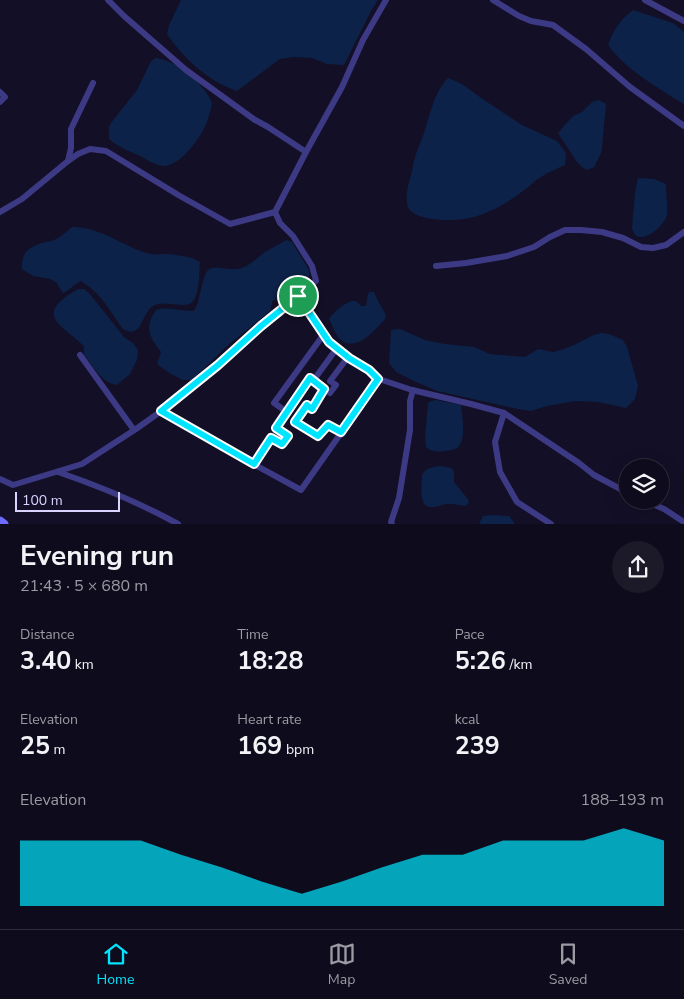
<!DOCTYPE html>
<meta charset="utf-8">
<style>
body{margin:0;font-family:"Nunito Sans",sans-serif;background:#1c1929;color:#f1f3f6;height:100vh;display:flex;flex-direction:column;font-size:19px;white-space:nowrap}
*{box-sizing:border-box;margin:0}
p{font-size:16px;color:#9b9ba3}
.icon{flex:none;width:28px;height:28px;fill:none;stroke:currentColor;stroke-width:2;stroke-linecap:round;stroke-linejoin:round}
.map{position:relative;height:524px;overflow:hidden}
.sheet{display:flex;flex-direction:column;background:#0e0b1c;flex:1}
.sheet>*{flex:none}
.fabs{position:absolute;left:619px;top:459px;display:grid;gap:10px}
.fabs a{display:grid;place-items:center;width:50px;height:50px;border-radius:50%;background:#0e0b1c;box-shadow:0 5px 20px #0002,0 0 0 1px #2e2b3b;font-size:25px}
.scale{position:absolute;left:15px;bottom:12px;width:105px;box-sizing:border-box;padding-left:5px;border:2px solid #d9d4ff;border-top:0;font-size:14px;line-height:18px;white-space:nowrap;color:#d9d4ff;-webkit-text-stroke:4px #130f26;paint-order:stroke}
.pin{position:absolute;display:grid;place-items:center;width:42px;height:42px;color:#fff;margin:-21px;border:2px solid #fff;border-radius:50%;box-shadow:0 1px 5px #0007}
.round{display:grid;place-items:center;flex:none;width:52px;height:52px;border-radius:26px;background:#1c1929}
.summary{display:flex;align-items:center;justify-content:space-between;height:85px;padding:0 20px}
h1{font-size:28px;font-weight:700;line-height:38px}
.metrics{display:grid;grid-template-columns:repeat(3,1fr);gap:8px;height:85px;padding:5px 20px}
.metrics div{display:grid;align-content:center}
.metrics b{font-size:25px;font-weight:700}
.metrics small{font-size:14px;font-weight:400}
.metrics p{font-size:14px}
.chart{height:140px;padding:10px 20px}
.chart p{display:flex;justify-content:space-between}
.chart svg{width:100%;height:90px;margin-top:5px;fill:#00e5ff;opacity:.7}
.tabs{display:flex;justify-content:space-around;align-items:center;height:70px;border-top:1px solid #2e2b3b;background:#0e0b1c;font-size:14px;color:#9b9ba3}
.tabs a{display:grid;justify-items:center;gap:2px}
.tabs .selected{color:#00e5ff}
.map>svg:first-child{display:block}
.water{fill:#0c2248}
.lines{fill:none;stroke-linecap:round;stroke-linejoin:round}
.street{stroke:#3d3a85;stroke-width:6}
.secondary{stroke:#6f6bff;stroke-width:9}
.route-casing{stroke:#fff;stroke-width:10}
.route{stroke:#00e5ff;stroke-width:6}
</style>
<div class="map">
<svg width="684" height="524" viewBox="0 0 684 524">
<rect width="100%" height="100%" fill="#130f26"/>
<!-- water -->
<g class="water">
<path d="M181 0H378L371 11 344 65 327 64 312 58 294 57 280 59 237 91C208 81 184 59 167 34L169 25Z"/>
<path d="M633 10 673 23 684 32V104C677 100 670 96 663 91 642 78 622 64 608 45 614 29 620 20 633 10Z"/>
<path d="M155 58C177 60 203 82 212 103 211 109 209 116 207 122 201 137 182 164 165 166 157 166 147 160 140 156 129 151 118 147 109 139V127L111 123 137 90 150 63Z"/>
<path d="M448 78 462 84 484 100 522 125 557 141 566 153 565 165C557 169 548 172 541 177 534 181 529 187 523 191 493 214 465 225 427 218 418 216 408 213 407 203 405 190 411 178 413 166 415 154 420 144 424 133 430 115 434 92 448 78Z"/>
<polygon points="599,100 606,104 602,148 601,153 594,167 587,170 582,167 577,162 558,133 573,116 582,112 592,102"/>
<path d="M638 178 654 179 666 184V186C666 194 668 208 667 215 664 227 637 250 632 228L635 193Z"/>
<path d="M72 227C99 226 124 247 150 254 155 255 161 254 166 254 177 255 191 256 200 262 199 273 200 297 191 303 182 309 166 299 153 306 141 313 143 340 123 329 108 309 103 295 81 281 74 284 70 290 63 293L56 282 50 279 33 276 22 269C21 252 29 247 45 242 49 241 53 241 56 239 62 236 67 231 72 227Z"/>
<path d="M286 240 292 242 309 270V278L307 283 291 295 274 300 272 302 270 311 227 346 192 380H183L171 374 157 364 161 352C149 336 144 328 156 310 170 306 180 312 194 311 201 300 201 279 208 270 214 264 231 272 242 268 251 265 258 257 265 252 272 248 279 244 286 240Z"/>
<path d="M78 289H84L89 293 124 337 133 343 138 350 137 360 130 374 117 385C103 384 93 366 84 355V346C60 323 33 315 78 289Z"/>
<path d="M370 292H374L378 301 386 315 385 319C376 329 356 353 341 340 335 335 333 326 329 319 333 313 347 300 354 301 357 301 359 304 361 306H366L368 294Z"/>
<polygon points="400,329 425,340 445,344 474,347 490,354 525,357 538,349 553,352 561,350 574,345 594,335 601,333 609,334 623,340 627,347 638,386 635,399 626,408 598,402 576,401 547,406 531,411 518,409 437,391 414,381 396,372 389,363 391,330"/>
<path d="M436 400 461 405C462 416 467 441 457 448 454 450 449 450 445 451 438 452 432 452 426 447L425 438 428 403 431 401Z"/>
<path d="M440 466C453 468 455 467 454 482L467 498 469 502 466 506C459 506 452 503 446 504 441 505 435 508 430 507 418 506 422 483 422 475 425 468 433 467 440 466Z"/>
<polygon points="493,515 509,516 515,524 479,524 483,516"/>
</g>
<g class="lines">
<!-- street -->
<g class="street">
<polyline points="108,0 124,16 186,70 255,120 268,127 306,152"/>
<polyline points="493,0 519,16 531,21 553,25 586,49 630,87 684,126"/>
<polyline points="645,0 684,21"/>
<polyline points="0,92 5,97 0,102"/>
<polyline points="68,161 78,154 90,149 106,151 180,196 230,224 275,212"/>
<polyline points="0,212 22,199 68,161 71,148 71,129 93,83"/>
<polyline points="436,266 466,263 507,256 534,247 550,237 565,230 581,230 602,232 623,238 641,247 653,248 666,245 684,232"/>
<polyline points="298,296 329,342 349,358 369,370 379,379"/>
<polyline points="337,348 313,381 324,389 312,409 307,405 295,422 318,436 328,425 341,432"/>
<polyline points="80,355 134,430"/>
<polyline points="324,389 330,393 336,385 330,381 348,357"/>
<polyline points="161,411 235,454 301,490 379,379 412,390 471,404 504,413 495,442 500,472 517,502 551,524"/>
<polyline points="287,412 274,403 324,334"/>
<polyline points="504,413 579,463 594,475 628,493"/>
<polyline points="254,464 271,438 282,443 288,436 276,428 310,378 313,381"/>
<path d="M58 472C99 486 140 503 178 524"/>
<polyline points="0,479 13,485 82,464 136,429 167,407 218,365 261,326 316,281 312,266 293,236 280,223 275,212 306,152 342,87 363,40 386,0"/>
<polyline points="643,500 664,509 684,522"/>
<polyline points="392,524 391,522 399,498 410,430 410,401 413,390"/>
</g>
<!-- secondary -->
<polyline class="secondary" points="0,521 4,524"/>
</g>
<g class="lines">
<!-- route casing -->
<g class="route-casing">
<polygon id="route" points="298,296 329,342 349,358 369,370 378,379 341,432 328,425 318,436 295,422 307,405 312,409 324,389 310,378 276,428 288,436 282,444 271,438 254,464 161,411 218,365 261,326"/>
</g>
<!-- route -->
<use href="#route" class="route"/>
</g>
</svg>
<div class="fabs">
<a><svg class="icon" aria-label="layers" viewBox="0 0 24 24"><path d="M12 4l9 5-9 5-9-5zM3 14l9 5 9-5"/></svg></a>
</div>
<div class="scale">100 m</div>
<div class="pin" style="left:298px;top:296px;background:#1e9e55"><svg class="icon" aria-label="arrive" viewBox="0 0 24 24"><path d="M6 21V4h12l-3 4 3 4H6"/></svg></div>
</div>
<section class="sheet">
<div class="summary"><div><h1>Evening run</h1><p>21:43 · 5 × 680 m</p></div><a class="round"><svg class="icon" aria-label="share" viewBox="0 0 24 24"><path d="M12 15V3M7 8l5-5 5 5M5 13v7h14v-7"/></svg></a></div>
<div class="metrics">
<div><p>Distance</p><b>3.40<small> km</small></b></div>
<div><p>Time</p><b>18:28</b></div>
<div><p>Pace</p><b>5:26<small> /km</small></b></div>
</div>
<div class="metrics">
<div><p>Elevation</p><b>25<small> m</small></b></div>
<div><p>Heart rate</p><b>169<small> bpm</small></b></div>
<div><p>kcal</p><b>239</b></div>
</div>
<div class="chart"><p><span>Elevation</span>188–193 m</p>
<svg viewBox="0 0 160 44" preserveAspectRatio="none"><path d="M0 44V12L10 12L20 12L30 12L40 19L50 25L60 32L70 38L80 32L90 25L100 19L110 19L120 12L130 12L140 12L150 6L160 12V44z"/></svg>
</div>
</section>
<nav class="tabs">
<a class="selected"><svg class="icon" aria-label="home" viewBox="0 0 24 24"><path d="M3 11l9-7 9 7M6 9v11h12V9"/></svg>Home</a>
<a><svg class="icon" aria-label="map" viewBox="0 0 24 24"><path d="M3 6l6-2 6 2 6-2v14l-6 2-6-2-6 2zM9 4v14M15 6v14"/></svg>Map</a>
<a><svg class="icon" aria-label="saved" viewBox="0 0 24 24"><path d="M7 4h10v16l-5-4-5 4z"/></svg>Saved</a>
</nav>
